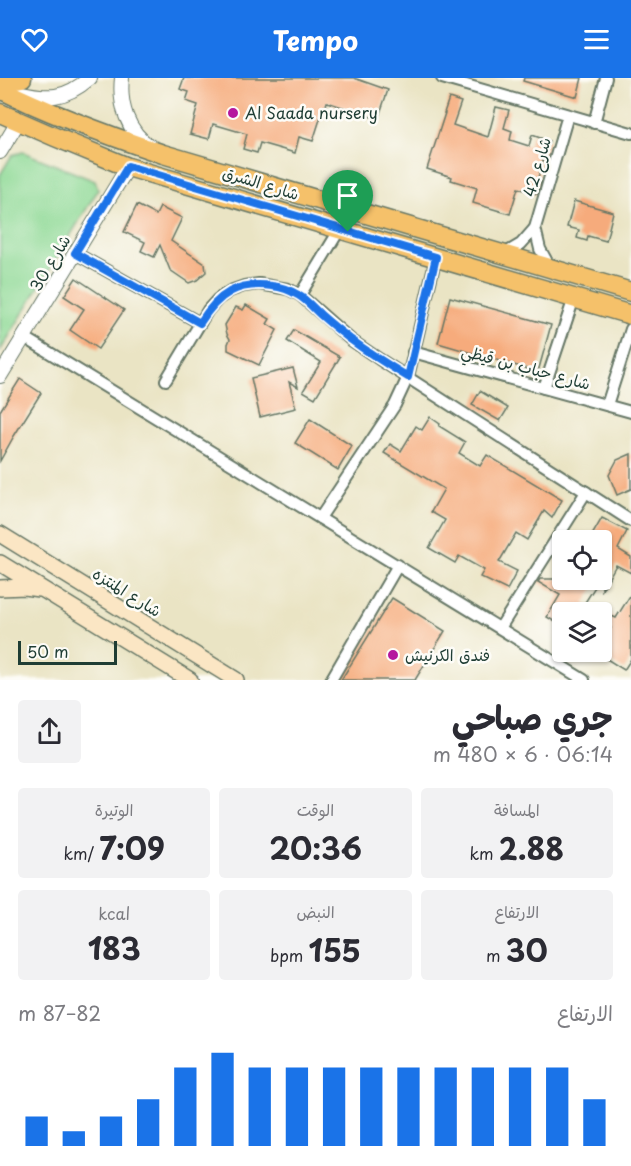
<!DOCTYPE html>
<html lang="ar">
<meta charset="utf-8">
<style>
body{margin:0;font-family:"Playpen Sans","Playpen Sans Arabic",sans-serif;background:#f2f2f3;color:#2b2b33;direction:rtl;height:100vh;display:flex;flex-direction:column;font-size:22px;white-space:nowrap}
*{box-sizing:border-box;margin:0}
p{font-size:20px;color:#7c7c81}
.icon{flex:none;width:33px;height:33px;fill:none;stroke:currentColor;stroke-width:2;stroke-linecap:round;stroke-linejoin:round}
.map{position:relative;height:602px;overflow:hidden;direction:ltr}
.sheet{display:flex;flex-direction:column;background:#fff;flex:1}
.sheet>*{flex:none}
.tools{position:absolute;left:552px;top:452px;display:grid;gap:12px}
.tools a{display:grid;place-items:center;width:60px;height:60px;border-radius:6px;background:#fff;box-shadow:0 2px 4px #0004;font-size:30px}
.scale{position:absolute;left:18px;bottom:15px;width:99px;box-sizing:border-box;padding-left:6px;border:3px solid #1f3d34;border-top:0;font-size:16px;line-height:21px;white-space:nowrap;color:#1f3d34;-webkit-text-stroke:4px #fdfcf7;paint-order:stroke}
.pin{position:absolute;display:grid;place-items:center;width:51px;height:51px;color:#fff;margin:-62px -26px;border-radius:50% 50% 50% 0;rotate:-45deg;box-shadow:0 0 6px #0007}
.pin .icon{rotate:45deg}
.round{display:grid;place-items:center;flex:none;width:63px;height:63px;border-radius:6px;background:#f2f2f3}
.head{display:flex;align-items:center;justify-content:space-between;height:102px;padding:0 18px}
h1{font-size:33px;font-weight:700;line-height:45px}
.metrics{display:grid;grid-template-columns:repeat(3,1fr);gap:9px;height:102px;padding:6px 18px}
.metrics div{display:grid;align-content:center;border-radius:6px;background:#f2f2f3;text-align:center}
.metrics b{font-size:30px;font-weight:700}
.metrics small{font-size:16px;font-weight:400}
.metrics p{font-size:16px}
.chart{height:168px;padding:12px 18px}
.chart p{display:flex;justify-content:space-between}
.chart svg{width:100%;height:108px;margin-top:6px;stroke:#1a73e8;stroke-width:6}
header{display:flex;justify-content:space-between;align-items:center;height:78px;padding:0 18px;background:#1a73e8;color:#fff;font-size:27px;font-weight:700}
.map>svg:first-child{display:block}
.green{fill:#8ed995;stroke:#568b64;stroke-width:1.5}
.building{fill:#f6ab7b}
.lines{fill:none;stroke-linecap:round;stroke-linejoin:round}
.minor-casing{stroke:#676;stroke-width:14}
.tertiary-casing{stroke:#676;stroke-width:16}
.secondary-casing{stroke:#676;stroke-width:18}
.primary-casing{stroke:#676;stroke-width:21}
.minor{stroke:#fff;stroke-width:10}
.tertiary{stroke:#fff;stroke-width:14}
.secondary{stroke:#fbe6c4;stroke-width:15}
.primary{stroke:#f5c16b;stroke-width:18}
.route-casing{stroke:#fff;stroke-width:12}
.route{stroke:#1a73e8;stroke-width:8}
.poi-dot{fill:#b5179e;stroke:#fdfcf7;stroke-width:2}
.labels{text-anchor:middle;stroke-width:5;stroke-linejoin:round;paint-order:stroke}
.poi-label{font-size:16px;fill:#1f3d34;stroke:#fdfcf7;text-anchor:start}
.street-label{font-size:16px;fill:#1f3d34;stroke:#fdfcf7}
</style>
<header><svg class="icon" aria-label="menu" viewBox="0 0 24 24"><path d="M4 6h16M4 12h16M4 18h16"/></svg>Tempo<svg class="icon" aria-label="heart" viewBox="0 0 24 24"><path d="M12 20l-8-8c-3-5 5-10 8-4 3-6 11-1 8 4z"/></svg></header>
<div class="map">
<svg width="631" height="602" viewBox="0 0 631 602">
<rect width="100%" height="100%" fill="#fdfcf7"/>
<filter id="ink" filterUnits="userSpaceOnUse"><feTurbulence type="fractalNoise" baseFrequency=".0167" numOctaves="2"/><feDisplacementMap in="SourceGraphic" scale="12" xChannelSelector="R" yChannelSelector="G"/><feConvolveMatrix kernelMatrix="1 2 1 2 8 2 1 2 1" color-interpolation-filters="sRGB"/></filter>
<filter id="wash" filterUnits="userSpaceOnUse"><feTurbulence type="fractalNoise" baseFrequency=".008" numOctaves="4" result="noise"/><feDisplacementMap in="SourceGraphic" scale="24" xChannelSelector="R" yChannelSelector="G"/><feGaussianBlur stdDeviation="1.35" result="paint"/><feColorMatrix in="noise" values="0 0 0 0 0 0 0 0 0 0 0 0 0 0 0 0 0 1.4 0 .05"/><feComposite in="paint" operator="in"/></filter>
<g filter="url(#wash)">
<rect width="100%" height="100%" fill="#eae4c4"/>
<!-- green -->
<polygon class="green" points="23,74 95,103 98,112 0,273 0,97 12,77"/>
<g id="blocks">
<!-- building -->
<g class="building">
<polygon points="184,0 354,0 388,12 378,41 327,24 324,33 323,32 313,63 299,59 295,75 260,65 257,75 243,71 247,56 213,46 209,61 190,56 198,27 186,23 189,14 180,11"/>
<polygon points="524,0 582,0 577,19 523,3"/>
<polygon points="449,20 461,24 453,47 488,59 496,29 509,32 504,50 512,53 510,62 529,68 532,57 549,63 537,103 541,104 537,116 518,110 510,136 473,125 477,110 451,102 452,99 427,91 445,35 444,35"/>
<polygon points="574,123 613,134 606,163 588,158 587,163 577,160 579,152 567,149"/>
<polygon points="137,127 156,137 160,129 182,140 171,163 205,186 206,194 197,202 189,205 170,192 160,167 154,179 141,173 145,164 124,154"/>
<polygon points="76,200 124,232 98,271 70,252 84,231 64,218"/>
<polygon points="450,219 551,247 538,294 438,265"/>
<polygon points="246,227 270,241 267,246 277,252 259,287 228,272 228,266 230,261 227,256 225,247 236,229 243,232"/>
<polygon points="294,252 340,279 315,320 303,313 321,284 287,263"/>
<polygon points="293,290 298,309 289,304 296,330 260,339 251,300"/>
<polygon points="20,301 41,315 14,358 0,383 0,333"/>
<polygon points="480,313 508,330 500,343 472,327"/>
<polygon points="430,339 440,346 439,348 465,364 459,375 480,388 487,377 562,422 552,440 544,433 527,462 516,455 499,484 517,493 507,512 480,499 484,492 459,478 455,485 429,470 445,442 431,434 444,411 384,375 390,366 401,373 416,348 422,352"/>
<polygon points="310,341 352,368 338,392 295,365"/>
<polygon points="631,376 631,411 617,417 609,397 617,382"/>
<polygon points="602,440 627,453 618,471 631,479 631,495 616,487 602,512 602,462 597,462 591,459"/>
<polygon points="540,501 600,501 584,526 616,540 631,516 631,581 624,592 602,578 602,565 611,550 602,546 602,534 562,534 562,548 547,539 560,517 538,504"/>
<polygon points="392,520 445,553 415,602 341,602"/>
</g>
</g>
</g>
<g filter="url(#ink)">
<use href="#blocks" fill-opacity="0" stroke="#676" stroke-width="1.5"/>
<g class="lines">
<!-- minor casing -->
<g class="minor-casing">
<g id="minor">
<polyline points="442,0 631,55"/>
<polyline points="594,45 606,0"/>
<polyline points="535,150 540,171 551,191"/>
<polyline points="75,175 200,245"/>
<polyline points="504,176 521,166 535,150 568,37"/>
<polyline points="300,217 340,151"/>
<polyline points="24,259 584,602"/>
<polyline points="413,274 631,334"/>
<polyline points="166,302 208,232 218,221 230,213 244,208 259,206 288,211 300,217 351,262 379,281 631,443"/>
<polyline points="544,310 574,220"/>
<polyline points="607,327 631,251"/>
<polyline points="320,440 395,327 408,299 436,179"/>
<polyline points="500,550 586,414"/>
<polyline points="331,602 398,487"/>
</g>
</g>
<!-- tertiary casing -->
<g class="tertiary-casing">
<g id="tertiary">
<path d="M122 0C119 26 127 54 151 69"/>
<path d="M17 14C49 21 64 22 90 0"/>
<polyline points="0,74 18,44"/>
<polyline points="0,298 128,89"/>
</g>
</g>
<!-- secondary casing -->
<g class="secondary-casing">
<g id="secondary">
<polyline points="0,456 236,602"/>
<polyline points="0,485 190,602"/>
<polyline points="0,510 25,509 39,511"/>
</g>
</g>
<!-- primary casing -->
<g class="primary-casing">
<g id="primary">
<polyline points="0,4 22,0"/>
<path d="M0 11C52 37 107 57 163 76L631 214"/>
<polyline points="0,35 55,59 128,89 631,237"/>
</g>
</g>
<!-- minor -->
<use href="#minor" class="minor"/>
<!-- tertiary -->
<use href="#tertiary" class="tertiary"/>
<!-- secondary -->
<use href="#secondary" class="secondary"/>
<!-- primary -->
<use href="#primary" class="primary"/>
</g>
</g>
<g class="lines" filter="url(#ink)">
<!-- route casing -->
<g class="route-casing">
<path id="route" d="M128 88 436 179 408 299C388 287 369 275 350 261 341 254 331 246 322 238 314 231 307 222 298 217 290 212 281 209 272 208 238 203 218 216 200 245L75 175Z"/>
</g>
<!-- route -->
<use href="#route" class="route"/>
</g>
<!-- markers -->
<g class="poi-dot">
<circle cx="233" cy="35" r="6"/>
<circle cx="393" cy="577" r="6"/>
</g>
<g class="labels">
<!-- poi labels -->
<g class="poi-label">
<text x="245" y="41">Al Saada nursery</text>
<text x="405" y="583">فندق الكرنيش</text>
</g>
<!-- street labels -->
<g class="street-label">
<text transform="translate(537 89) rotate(-74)" y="6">شارع 42</text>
<text transform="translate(261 105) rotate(17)" y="6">شارع الشرق</text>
<text transform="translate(50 185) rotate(-59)" y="6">شارع 30</text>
<text transform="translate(526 289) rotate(15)" y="6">شارع حباب بن قيظي</text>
<text transform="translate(127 514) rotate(32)" y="6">شارع المنتزه</text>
</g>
</g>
</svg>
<div class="tools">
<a><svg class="icon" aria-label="locate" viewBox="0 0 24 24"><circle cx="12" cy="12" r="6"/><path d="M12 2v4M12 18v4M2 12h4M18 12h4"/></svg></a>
<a><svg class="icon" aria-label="layers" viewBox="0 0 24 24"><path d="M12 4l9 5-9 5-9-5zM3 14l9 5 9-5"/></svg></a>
</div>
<div class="scale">50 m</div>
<div class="pin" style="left:348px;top:154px;background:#1e9e55"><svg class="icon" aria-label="arrive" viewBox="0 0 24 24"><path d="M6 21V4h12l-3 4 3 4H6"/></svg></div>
</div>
<section class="sheet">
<div class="head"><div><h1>جري صباحي</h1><p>06:14 · 6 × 480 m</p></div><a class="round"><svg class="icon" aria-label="share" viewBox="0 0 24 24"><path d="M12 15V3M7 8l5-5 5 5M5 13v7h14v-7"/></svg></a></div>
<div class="metrics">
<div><p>المسافة</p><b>2.88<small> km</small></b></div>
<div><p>الوقت</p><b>20:36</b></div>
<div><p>الوتيرة</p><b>7:09<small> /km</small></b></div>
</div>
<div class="metrics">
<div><p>الارتفاع</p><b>30<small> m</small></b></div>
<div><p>النبض</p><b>155<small> bpm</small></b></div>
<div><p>kcal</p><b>183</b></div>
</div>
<div class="chart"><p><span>الارتفاع</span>82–87 m</p>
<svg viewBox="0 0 160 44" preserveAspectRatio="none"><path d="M5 44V32M15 44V38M25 44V32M35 44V25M45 44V12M55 44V6M65 44V12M75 44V12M85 44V12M95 44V12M105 44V12M115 44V12M125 44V12M135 44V12M145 44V12M155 44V25"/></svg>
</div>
</section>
